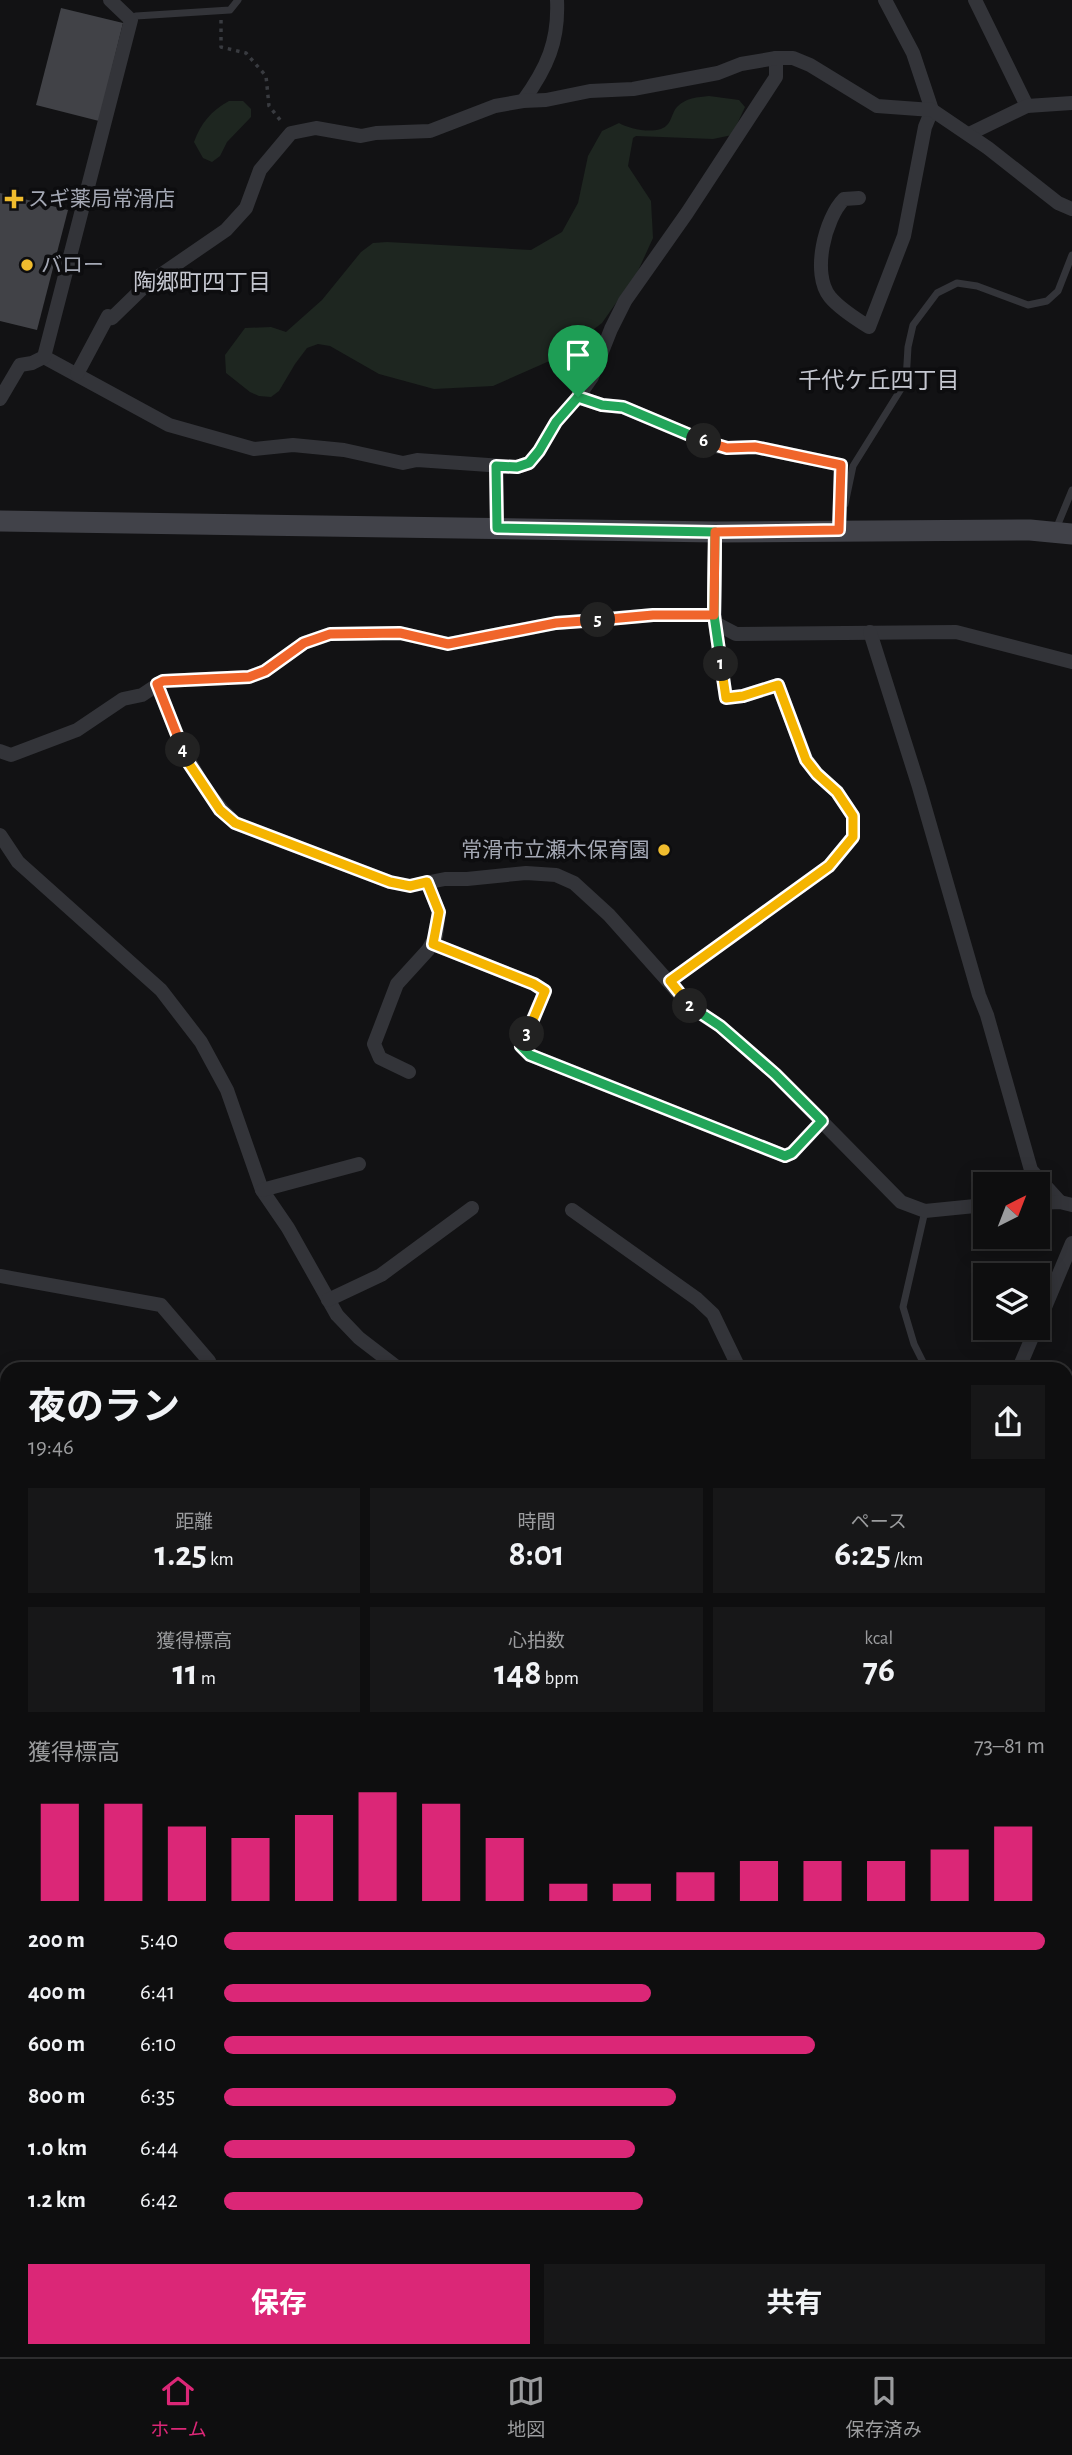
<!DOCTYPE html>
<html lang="ja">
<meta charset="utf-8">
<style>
body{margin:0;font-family:"Alegreya Sans","Noto Sans JP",sans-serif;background:#171718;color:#f1f3f6;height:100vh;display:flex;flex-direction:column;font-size:26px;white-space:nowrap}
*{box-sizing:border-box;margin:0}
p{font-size:23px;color:#9b9c9e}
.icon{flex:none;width:38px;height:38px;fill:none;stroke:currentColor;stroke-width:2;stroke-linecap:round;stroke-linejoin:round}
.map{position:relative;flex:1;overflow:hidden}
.drawer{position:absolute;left:0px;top:1362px;width:1073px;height:996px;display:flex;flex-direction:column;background:#0e0e0f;border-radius:21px 21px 0 0;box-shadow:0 4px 18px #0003,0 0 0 2px #2e2e2f}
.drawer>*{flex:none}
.needle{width:46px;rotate:42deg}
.controls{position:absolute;left:973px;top:1172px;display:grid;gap:14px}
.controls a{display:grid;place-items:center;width:77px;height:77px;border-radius:0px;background:#0e0e0f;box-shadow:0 4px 18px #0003,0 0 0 2px #2e2e2f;font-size:35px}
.pin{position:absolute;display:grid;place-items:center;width:60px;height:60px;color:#fff;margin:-72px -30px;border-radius:50% 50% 50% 0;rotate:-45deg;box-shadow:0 0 7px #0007}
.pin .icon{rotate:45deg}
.km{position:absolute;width:35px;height:35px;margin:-18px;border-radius:50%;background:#222;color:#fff;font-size:19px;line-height:35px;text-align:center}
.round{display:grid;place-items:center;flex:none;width:74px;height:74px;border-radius:0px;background:#171718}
.head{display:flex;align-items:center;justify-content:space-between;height:119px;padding:0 28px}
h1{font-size:38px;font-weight:700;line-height:52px}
.stats{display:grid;grid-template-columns:repeat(3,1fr);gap:10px;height:119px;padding:7px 28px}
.stats div{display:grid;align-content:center;border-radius:0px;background:#171718;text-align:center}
.stats b{font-size:35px;font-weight:700}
.stats small{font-size:19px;font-weight:400}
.stats p{font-size:19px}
.chart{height:196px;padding:14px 28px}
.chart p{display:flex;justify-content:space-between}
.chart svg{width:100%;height:126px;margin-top:7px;stroke:#db2777;stroke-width:6}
.button{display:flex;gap:14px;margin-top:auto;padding:14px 28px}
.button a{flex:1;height:80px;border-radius:0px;background:#db2777;color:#fff;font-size:28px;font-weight:700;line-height:80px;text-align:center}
.button a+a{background:#171718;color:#f1f3f6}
ul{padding:0 28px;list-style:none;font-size:23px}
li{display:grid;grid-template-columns:112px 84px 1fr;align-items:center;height:52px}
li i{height:18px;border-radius:9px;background:#db2777}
.dock{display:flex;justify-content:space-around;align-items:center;height:98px;border-top:2px solid #2e2e2f;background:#0e0e0f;font-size:19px;color:#9b9c9e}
.dock a{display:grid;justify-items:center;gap:4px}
.dock .active{color:#db2777}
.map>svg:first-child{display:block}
.green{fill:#1e2620}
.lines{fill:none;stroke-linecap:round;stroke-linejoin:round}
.river{stroke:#2b3239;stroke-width:32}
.building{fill:#414247}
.path{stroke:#393b40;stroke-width:3.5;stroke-dasharray:3.5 5;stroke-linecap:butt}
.lane{stroke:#333439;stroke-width:7}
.street{stroke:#333439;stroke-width:14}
.secondary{stroke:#414249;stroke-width:21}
.primary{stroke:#4f5058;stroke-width:23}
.split-1-casing{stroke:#fff;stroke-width:14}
.split-2-casing{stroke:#fff;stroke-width:14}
.split-3-casing{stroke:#fff;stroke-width:14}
.split-4-casing{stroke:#fff;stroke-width:14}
.split-5-casing{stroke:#fff;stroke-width:14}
.split-6-casing{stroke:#fff;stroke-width:14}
.split-7-casing{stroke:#fff;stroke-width:14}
.split-1{stroke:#22a559;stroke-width:9}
.split-2{stroke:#f5b400;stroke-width:9}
.split-3{stroke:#22a559;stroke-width:9}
.split-4{stroke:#f5b400;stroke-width:9}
.split-5{stroke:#f0652b;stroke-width:9}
.split-6{stroke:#f0652b;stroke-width:9}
.split-7{stroke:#22a559;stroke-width:9}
.poi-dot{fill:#f0bc2e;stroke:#0d0d0f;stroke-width:2.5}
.labels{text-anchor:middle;stroke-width:7;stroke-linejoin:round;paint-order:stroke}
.poi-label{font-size:21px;fill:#a4a8b4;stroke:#0d0d0f;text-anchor:start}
.neighbourhood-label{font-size:23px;fill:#c5c7d0;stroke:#0d0d0f}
</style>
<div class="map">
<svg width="1072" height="2357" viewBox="0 0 1072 2357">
<rect width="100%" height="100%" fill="#121214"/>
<!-- green -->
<g class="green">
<path d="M709 96 739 100 745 107 732 135 713 139 636 136 633 138 628 166 651 201 653 238 637 273 602 323 554 359 493 386 434 389 379 374 330 346 318 344 307 348 295 364 279 391 271 397 259 396 250 392 226 373 225 355 245 328 271 327 286 332 322 300 361 252 373 243 387 242 531 250 562 232 578 203 588 156 602 131 619 123C629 129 656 135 666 126 672 121 672 112 677 107 685 98 698 97 709 96Z"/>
<path d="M229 101H243L251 109V117L227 142 220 156 212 162 203 158 194 142C201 123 211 111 229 101Z"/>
<polygon points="1072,1619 1072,1721 1066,1721 1066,1621"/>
</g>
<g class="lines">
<!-- river -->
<g class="river">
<polyline points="0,2057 7,2059"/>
<polyline points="1066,2064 1072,2066"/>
</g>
</g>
<!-- building -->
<g class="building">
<polygon points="61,8 123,23 99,121 36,105"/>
<polygon points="0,193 68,210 37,330 0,321"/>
<polygon points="0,2118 7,2122 7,2350 306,2350 311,2357 0,2357"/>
</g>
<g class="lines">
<!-- path -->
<g class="path">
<polyline points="221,20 221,47 246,53 266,76 269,106 281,121"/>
<polyline points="0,2254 7,2253"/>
</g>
<!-- lane -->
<g class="lane">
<polyline points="132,20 136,16 230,10 238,0"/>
<polyline points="845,504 853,466 906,381 908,347 913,325 937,293 957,283 977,286 1028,305 1047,301 1058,291 1072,255"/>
<polyline points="1056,529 1072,490"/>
<polyline points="925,1211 903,1307 914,1344 926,1368"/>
<polyline points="450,2350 452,2357"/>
</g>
<!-- street -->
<g class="street">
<polyline points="975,0 1027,106"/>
<path d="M523 101C547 68 559 41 557 0"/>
<polyline points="969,134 1027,106 1072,103"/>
<path d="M859 198 844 199C825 218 811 274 830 297 840 309 856 319 869 327L904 236 925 127 932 110 913 53 885 0"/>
<polyline points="44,357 169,425 254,449 293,445 344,450 403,463 417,460 517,467 529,463 539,451 556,422 578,397 592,377 611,329 625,301 687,213 776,77 776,58"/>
<polyline points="77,374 108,316 112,318 146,285 226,230 246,208 260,170 291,133 316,128 361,136 376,133 430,131 495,106 523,101 546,100 590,91 633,89 718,73 741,64 776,58 793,58 810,65 877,106 932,110 988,148 1058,203 1072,209"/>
<polyline points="578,397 602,405 623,407 715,446 727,448 755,447 841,465 839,530"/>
<polyline points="0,399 20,365 32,363 44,357 131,20 110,0"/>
<polyline points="496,466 497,528"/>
<polyline points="715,532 715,623 736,634 956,632 1072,662"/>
<polyline points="870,632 919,787 979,995 987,1015 1031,1170 1060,1202"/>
<path d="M157 684C177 735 194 785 235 823L390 882 410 886 445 879H467L526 873 556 875 574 883 609 915 692 1008 720 1026 775 1074 901 1202 925 1211 985 1205"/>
<polyline points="0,751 11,755 77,730 123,699 142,695 163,681 249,677 265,671 304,643 330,634 400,633 448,644 556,623 653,615 714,615"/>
<polyline points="0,835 18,862 161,990 201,1042 227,1090 262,1190 288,1228 337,1315 359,1338 398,1368"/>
<polyline points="433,944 534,984 545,991 521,1046 530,1055 785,1156 792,1153 822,1121"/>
<polyline points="670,981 829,866 853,837 853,816 837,792 817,774 806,759 778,685 743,696 726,698 715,623"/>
<polyline points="409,1072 380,1058 374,1044 397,984 428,950 436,936 439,912 427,882"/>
<polyline points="262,1190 359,1164"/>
<polyline points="1038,1203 1060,1202 1072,1205"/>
<polyline points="572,1210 697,1299 713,1314 739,1368"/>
<polyline points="0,1276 161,1305 209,1361 209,1368"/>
<polyline points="328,1300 381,1275 472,1208"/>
<polyline points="1038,1324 1072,1243"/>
<polyline points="1019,1368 1036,1328"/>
<polyline points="1066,1588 1072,1589"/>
<polyline points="0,1682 7,1683"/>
<polyline points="1066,1739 1072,1739"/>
<polyline points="1066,1890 1072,1892"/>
<polyline points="317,2350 320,2357"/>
<polyline points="650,2350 658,2357"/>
<polyline points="899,2350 905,2357"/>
<polyline points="143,2357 146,2350"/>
<polyline points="777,2357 779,2350"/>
</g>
<!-- secondary -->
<polyline class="secondary" points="0,521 715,532 1030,530 1072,534"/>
<!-- primary -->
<g class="primary">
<polyline points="0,2026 7,2027"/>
<polyline points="1066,2037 1072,2039"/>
</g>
</g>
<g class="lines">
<!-- split-1 casing -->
<g class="split-1-casing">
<polyline id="split-1" points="578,397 556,422 539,451 529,463 517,467 496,466 497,528 715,532 714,615 721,664"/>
</g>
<!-- split-2 casing -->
<g class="split-2-casing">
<polyline id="split-2" points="690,1006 670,981 829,866 853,837 853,816 837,792 817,774 806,760 778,685 743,696 726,698 721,664"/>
</g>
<!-- split-3 casing -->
<g class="split-3-casing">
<polyline id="split-3" points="527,1034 521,1046 530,1055 785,1156 792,1153 822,1121 775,1074 720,1026 690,1006"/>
</g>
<!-- split-4 casing -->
<g class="split-4-casing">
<polyline id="split-4" points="183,750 186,759 220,810 235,823 390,882 410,886 427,882 439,912 433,944 534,984 545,991 527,1034"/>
</g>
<!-- split-5 casing -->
<g class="split-5-casing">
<polyline id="split-5" points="183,750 157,684 163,681 249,677 265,671 304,643 330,634 400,633 448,644 556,623 598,620"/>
</g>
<!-- split-6 casing -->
<g class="split-6-casing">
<polyline id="split-6" points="598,620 653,615 714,615 715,532 839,530 841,465 755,447 727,448 704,441"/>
</g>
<!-- split-7 casing -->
<g class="split-7-casing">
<polyline id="split-7" points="578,397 602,405 623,407 704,441"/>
</g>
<!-- split-1 -->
<use href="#split-1" class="split-1"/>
<!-- split-2 -->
<use href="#split-2" class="split-2"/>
<!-- split-3 -->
<use href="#split-3" class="split-3"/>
<!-- split-4 -->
<use href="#split-4" class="split-4"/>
<!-- split-5 -->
<use href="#split-5" class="split-5"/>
<!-- split-6 -->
<use href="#split-6" class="split-6"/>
<!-- split-7 -->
<use href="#split-7" class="split-7"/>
</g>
<!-- markers -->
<g class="poi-dot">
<path d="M10.5 188.5h7v7h7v7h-7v7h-7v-7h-7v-7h7z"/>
<circle cx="27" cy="265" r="7"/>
<circle cx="664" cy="850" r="7"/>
</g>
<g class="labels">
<!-- poi labels -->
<g class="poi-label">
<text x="28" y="206">スギ薬局常滑店</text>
<text x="41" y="272">バロー</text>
<text x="650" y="857" text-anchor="end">常滑市立瀬木保育園</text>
</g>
<!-- neighbourhood labels -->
<g class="neighbourhood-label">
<text x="202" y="290">陶郷町四丁目</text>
<text x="879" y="388">千代ケ丘四丁目</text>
</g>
</g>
</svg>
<div class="controls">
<a><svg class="needle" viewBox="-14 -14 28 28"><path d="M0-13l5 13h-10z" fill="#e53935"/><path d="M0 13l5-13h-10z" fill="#9b9c9e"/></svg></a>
<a><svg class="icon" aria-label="layers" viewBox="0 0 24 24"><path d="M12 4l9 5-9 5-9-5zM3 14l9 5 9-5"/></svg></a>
</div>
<div class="pin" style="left:578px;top:397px;background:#1e9e55"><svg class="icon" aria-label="arrive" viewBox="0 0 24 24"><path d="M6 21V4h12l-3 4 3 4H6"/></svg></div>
<b class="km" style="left:721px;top:664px">1</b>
<b class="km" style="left:690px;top:1006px">2</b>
<b class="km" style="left:527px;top:1034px">3</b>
<b class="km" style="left:183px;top:750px">4</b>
<b class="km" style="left:598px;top:620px">5</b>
<b class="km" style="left:704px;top:441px">6</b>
<section class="drawer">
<div class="head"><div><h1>夜のラン</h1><p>19:46</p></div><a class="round"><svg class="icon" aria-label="share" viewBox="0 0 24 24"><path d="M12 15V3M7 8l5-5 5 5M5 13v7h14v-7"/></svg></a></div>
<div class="stats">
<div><p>距離</p><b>1.25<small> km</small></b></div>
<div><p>時間</p><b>8:01</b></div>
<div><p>ペース</p><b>6:25<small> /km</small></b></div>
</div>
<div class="stats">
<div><p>獲得標高</p><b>11<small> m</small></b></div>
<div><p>心拍数</p><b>148<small> bpm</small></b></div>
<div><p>kcal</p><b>76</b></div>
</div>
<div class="chart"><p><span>獲得標高</span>73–81 m</p>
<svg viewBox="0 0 160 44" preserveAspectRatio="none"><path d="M5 44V10M15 44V10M25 44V18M35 44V22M45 44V14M55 44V6M65 44V10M75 44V22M85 44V38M95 44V38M105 44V34M115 44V30M125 44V30M135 44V30M145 44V26M155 44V18"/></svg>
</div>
<ul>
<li><b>200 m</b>5:40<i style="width:100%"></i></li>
<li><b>400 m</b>6:41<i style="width:52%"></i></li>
<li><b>600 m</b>6:10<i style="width:72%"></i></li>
<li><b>800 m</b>6:35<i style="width:55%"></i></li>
<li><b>1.0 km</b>6:44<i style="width:50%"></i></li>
<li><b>1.2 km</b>6:42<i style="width:51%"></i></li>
</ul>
<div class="button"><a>保存</a><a>共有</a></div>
</section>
</div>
<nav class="dock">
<a class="active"><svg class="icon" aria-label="home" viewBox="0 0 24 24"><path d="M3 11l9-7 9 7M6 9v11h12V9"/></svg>ホーム</a>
<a><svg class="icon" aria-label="map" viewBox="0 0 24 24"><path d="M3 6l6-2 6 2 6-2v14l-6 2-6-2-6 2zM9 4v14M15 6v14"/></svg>地図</a>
<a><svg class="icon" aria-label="saved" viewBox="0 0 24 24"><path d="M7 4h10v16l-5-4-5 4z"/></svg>保存済み</a>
</nav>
